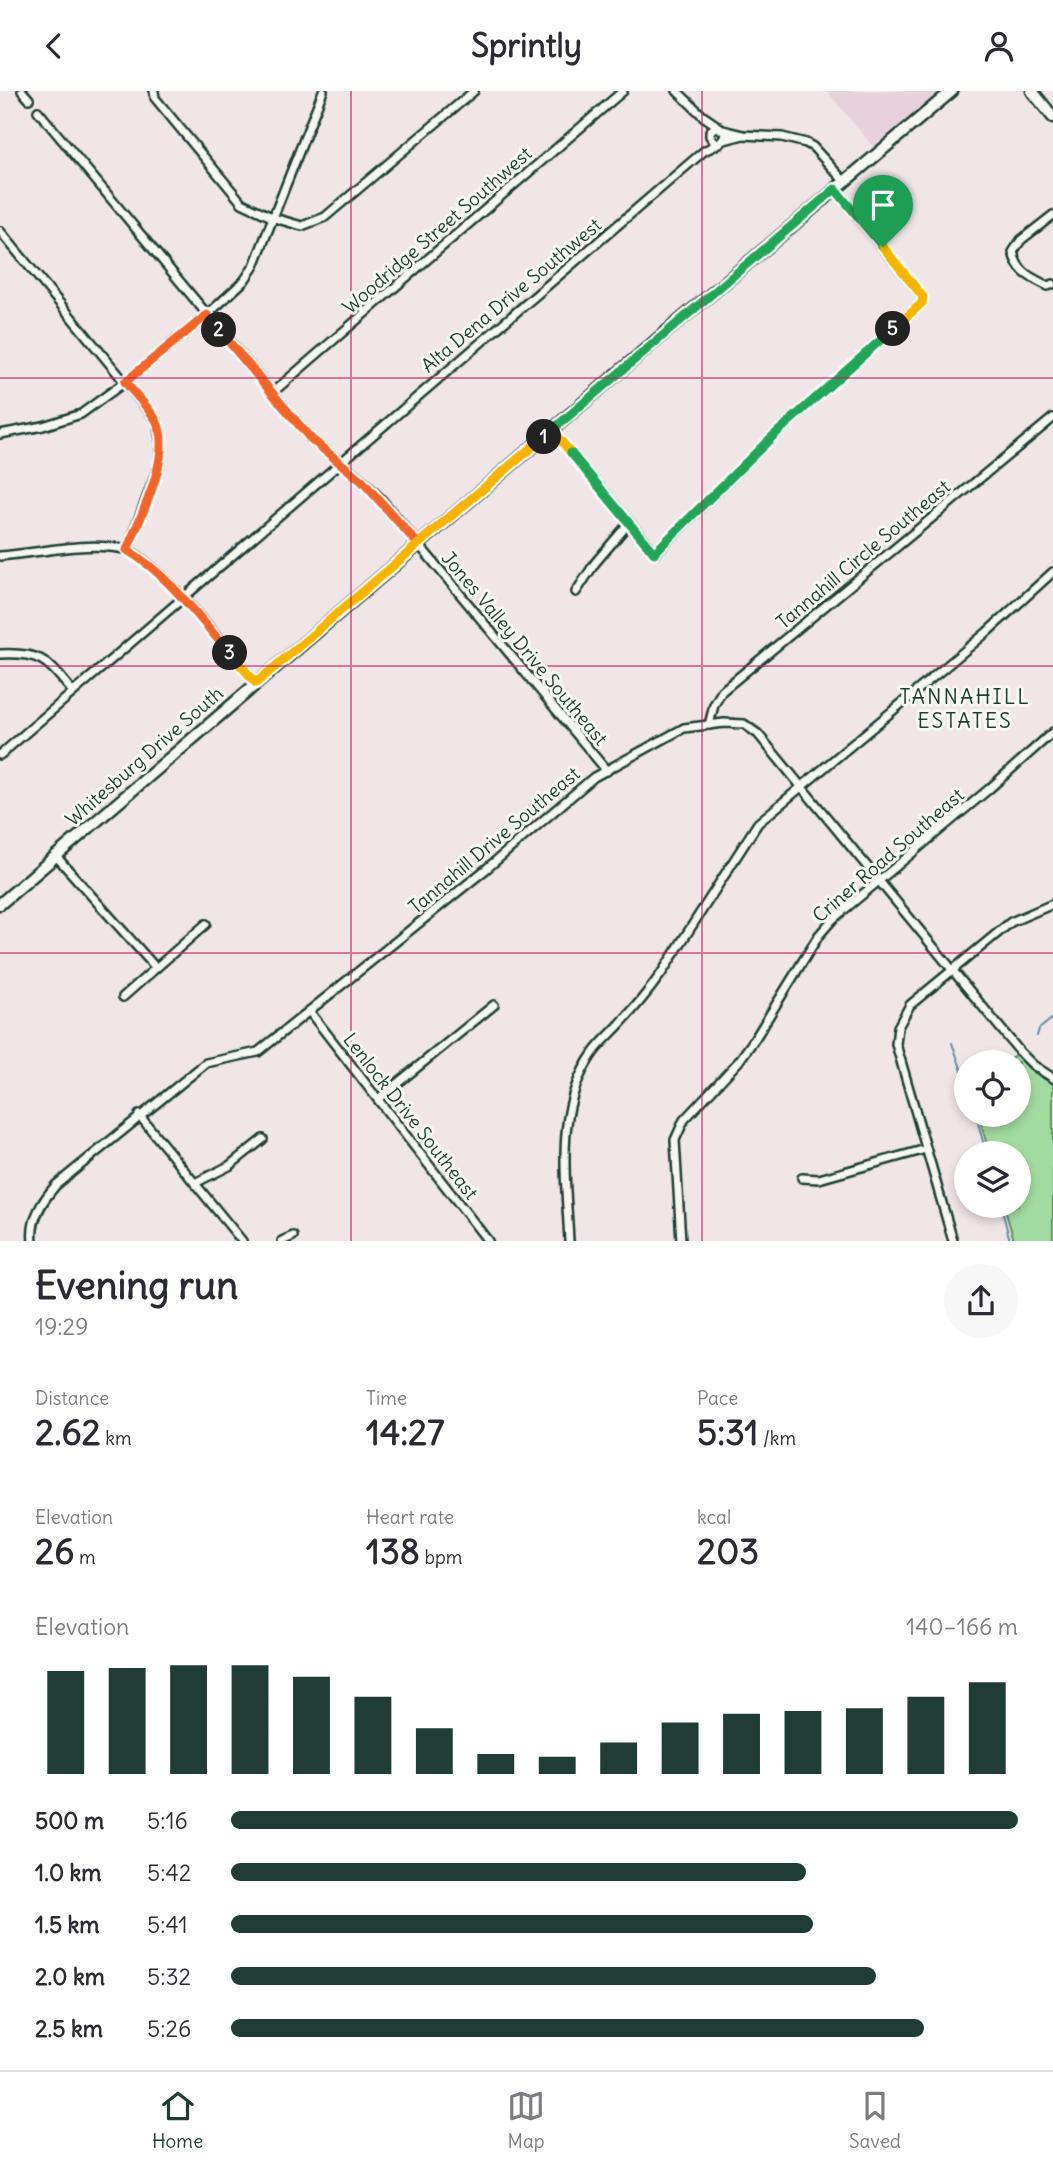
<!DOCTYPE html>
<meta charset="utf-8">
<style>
body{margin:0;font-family:Delius,sans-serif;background:#f7f7f7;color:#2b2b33;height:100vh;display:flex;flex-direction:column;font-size:26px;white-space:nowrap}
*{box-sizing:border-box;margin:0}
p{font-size:23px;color:#7c7c81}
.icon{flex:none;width:38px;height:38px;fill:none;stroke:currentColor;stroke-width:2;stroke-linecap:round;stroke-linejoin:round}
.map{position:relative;height:1150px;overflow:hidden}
.sheet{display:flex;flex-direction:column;background:#fff;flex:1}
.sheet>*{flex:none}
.controls{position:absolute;left:954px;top:959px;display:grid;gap:14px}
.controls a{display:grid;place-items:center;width:77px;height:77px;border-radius:50%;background:#fff;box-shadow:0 4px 10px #0003;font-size:35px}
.pin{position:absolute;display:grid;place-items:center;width:60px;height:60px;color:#fff;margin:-72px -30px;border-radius:50% 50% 50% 0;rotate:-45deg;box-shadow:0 0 7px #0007}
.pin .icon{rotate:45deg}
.km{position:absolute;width:35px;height:35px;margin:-18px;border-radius:50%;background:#222;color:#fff;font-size:19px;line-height:35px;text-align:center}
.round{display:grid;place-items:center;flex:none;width:74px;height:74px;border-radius:37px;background:#f7f7f7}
.head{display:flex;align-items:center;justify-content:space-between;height:119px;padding:0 35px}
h1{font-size:38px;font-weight:700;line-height:52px}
.metrics{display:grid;grid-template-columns:repeat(3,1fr);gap:10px;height:119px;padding:7px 35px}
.metrics div{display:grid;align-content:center}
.metrics b{font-size:35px;font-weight:700}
.metrics small{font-size:19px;font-weight:400}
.metrics p{font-size:19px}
.chart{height:196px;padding:14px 35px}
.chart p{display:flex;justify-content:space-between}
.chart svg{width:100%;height:126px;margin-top:7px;stroke:#1f3d34;stroke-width:6}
ul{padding:0 35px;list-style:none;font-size:23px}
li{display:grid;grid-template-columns:112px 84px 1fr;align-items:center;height:52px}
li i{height:18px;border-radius:9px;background:#1f3d34}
header{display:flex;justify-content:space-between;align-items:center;height:91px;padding:0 35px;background:#fff;font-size:32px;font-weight:700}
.menu{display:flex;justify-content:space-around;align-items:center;height:98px;border-top:2px solid #e1e1e2;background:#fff;font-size:19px;color:#7c7c81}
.menu a{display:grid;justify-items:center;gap:4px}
.menu .current{color:#1f3d34}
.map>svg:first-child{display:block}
.built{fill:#e8d1da}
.green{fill:#a2dba0;stroke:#608c6a;stroke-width:2}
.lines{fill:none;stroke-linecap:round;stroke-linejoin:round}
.stream{stroke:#6090a2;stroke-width:2}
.street-casing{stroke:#1f3d34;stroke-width:12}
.secondary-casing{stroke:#1f3d34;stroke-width:15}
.street{stroke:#f6f6f2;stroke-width:7}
.secondary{stroke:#f6f6f2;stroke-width:10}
.split-1-casing{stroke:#fff;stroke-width:14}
.split-2-casing{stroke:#fff;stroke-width:14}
.split-3-casing{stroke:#fff;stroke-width:14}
.split-4-casing{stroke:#fff;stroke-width:14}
.split-5-casing{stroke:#fff;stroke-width:14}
.split-6-casing{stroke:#fff;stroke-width:14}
.split-1{stroke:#22a559;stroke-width:9}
.split-2{stroke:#f0652b;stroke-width:9}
.split-3{stroke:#f0652b;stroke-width:9}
.split-4{stroke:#f5b400;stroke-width:9}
.split-5{stroke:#22a559;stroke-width:9}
.split-6{stroke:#f5b400;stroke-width:9}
.grid{fill:none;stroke:#c2185b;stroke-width:2;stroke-opacity:0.55}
.labels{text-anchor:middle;stroke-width:6;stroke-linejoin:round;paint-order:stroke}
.street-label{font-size:19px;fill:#1f3d34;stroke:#f6f6f2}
.neighbourhood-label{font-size:21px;letter-spacing:2px;fill:#1f3d34;stroke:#f6f6f2}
</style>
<header><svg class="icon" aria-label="back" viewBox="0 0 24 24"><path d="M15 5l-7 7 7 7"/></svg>Sprintly<svg class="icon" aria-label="person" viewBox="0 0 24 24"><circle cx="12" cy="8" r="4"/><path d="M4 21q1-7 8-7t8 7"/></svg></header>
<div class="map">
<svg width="1053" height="1150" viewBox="0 0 1053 1150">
<rect width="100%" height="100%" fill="#f0e5e7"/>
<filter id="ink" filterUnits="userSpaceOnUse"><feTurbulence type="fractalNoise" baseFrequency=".0143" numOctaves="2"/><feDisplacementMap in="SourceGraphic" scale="14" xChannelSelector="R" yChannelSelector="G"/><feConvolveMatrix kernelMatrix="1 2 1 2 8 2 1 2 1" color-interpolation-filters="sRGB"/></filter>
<g filter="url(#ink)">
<!-- built -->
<polygon class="built" points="827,0 959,0 880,64"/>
<!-- green -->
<polygon class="green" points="1016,963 1034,982 1053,993 1053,1149 1014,1149 1004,1115 1018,1115 1018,1062 989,1062 979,1024 1018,1024 1018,971 1006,971"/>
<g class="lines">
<!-- stream -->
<g class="stream">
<polyline points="1037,945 1039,938 1053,927"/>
<polyline points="952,952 966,991"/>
<polyline points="1001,971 1002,970"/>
<polyline points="976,1024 986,1062"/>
<polyline points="1001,1115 1010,1150"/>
</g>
<!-- street casing -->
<g class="street-casing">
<g id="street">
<polyline points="22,0 29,8"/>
<polyline points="154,0 155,7 242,112 274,127 302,135 325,126 474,0"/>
<polyline points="677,0 703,25 719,36"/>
<polyline points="38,20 310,347 362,389 381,408 607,680"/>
<polyline points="723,39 743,44 782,46 806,52 813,56 844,90"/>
<polyline points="724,49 743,44"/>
<path d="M1053 124 1021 149 1013 161C1018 182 1030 186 1048 195L1053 193"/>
<polyline points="0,140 157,330 161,353 159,375 127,459"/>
<polyline points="272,302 623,0"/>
<polyline points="552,339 655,462 773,345 922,212 923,206 835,98"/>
<polyline points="0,343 43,335 81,323 125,291 207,224 244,190 254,175 323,0"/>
<path d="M0 465C40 462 84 450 124 458 155 465 232 564 256 592"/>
<polyline points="576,501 595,472 629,432"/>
<path d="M0 563C43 561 47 570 73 601"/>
<polyline points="709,634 714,614 722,600 1053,327"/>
<path d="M0 664 704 60C713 55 726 52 725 41L716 36 710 40V45L714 51 720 52"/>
<polyline points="55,764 156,877"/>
<polyline points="123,906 206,833"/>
<polyline points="309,920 488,1150"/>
<polyline points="378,1008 494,914"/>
<polyline points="139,1024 242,1150"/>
<polyline points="802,1087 819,1088 926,1058"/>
<polyline points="195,1092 229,1075 263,1048"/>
<path d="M33 1150C30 1128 43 1109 56 1094L206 972 258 961 485 779 594 686 684 637 724 632 744 633 758 643 1020 961 1033 974 1053 987"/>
<polyline points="282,1150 293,1145"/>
<path d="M569 1150C566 1085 554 1016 594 961 601 951 612 942 620 933 635 917 648 901 661 883L758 732 986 542 1053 481"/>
<polyline points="681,1150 675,1049 684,1029 739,970 756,946 819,844 833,828 989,698 1053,641"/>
<polyline points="953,1150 896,953 898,936 910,914 1011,831 1053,813"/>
</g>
</g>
<!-- secondary casing -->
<g class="secondary-casing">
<g id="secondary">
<polyline points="1032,0 1053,26"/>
<polyline points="0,813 652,253 952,0"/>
</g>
</g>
<!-- street -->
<use href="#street" class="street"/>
<!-- secondary -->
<use href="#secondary" class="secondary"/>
</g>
</g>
<g class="lines" filter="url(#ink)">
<!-- split-1 casing -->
<g class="split-1-casing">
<polyline id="split-1" points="544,346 835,98 883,156"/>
</g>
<!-- split-2 casing -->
<g class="split-2-casing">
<polyline id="split-2" points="219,239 310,347 362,390 418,453 544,346"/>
</g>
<!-- split-3 casing -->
<g class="split-3-casing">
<path id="split-3" d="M219 239 207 224 125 291C135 303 148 316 156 329 174 363 140 426 127 459 169 484 198 526 230 562"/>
</g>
<!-- split-4 casing -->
<g class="split-4-casing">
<polyline id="split-4" points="230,562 256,592 552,339 571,362"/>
</g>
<!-- split-5 casing -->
<g class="split-5-casing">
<polyline id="split-5" points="571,362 654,462 773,345 893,238"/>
</g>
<!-- split-6 casing -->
<g class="split-6-casing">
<polyline id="split-6" points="883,156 923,206 922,212 893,238"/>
</g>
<!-- split-1 -->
<use href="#split-1" class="split-1"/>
<!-- split-2 -->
<use href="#split-2" class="split-2"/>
<!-- split-3 -->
<use href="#split-3" class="split-3"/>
<!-- split-4 -->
<use href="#split-4" class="split-4"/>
<!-- split-5 -->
<use href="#split-5" class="split-5"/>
<!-- split-6 -->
<use href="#split-6" class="split-6"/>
</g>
<!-- grid -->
<path class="grid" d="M351 0V1150M702 0V1150M0 287H1053M0 575H1053M0 862H1053"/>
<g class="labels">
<!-- street labels -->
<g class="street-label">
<text transform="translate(437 139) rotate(-41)" y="7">Woodridge Street Southwest</text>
<text transform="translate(511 204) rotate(-40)" y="7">Alta Dena Drive Southwest</text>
<text transform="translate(863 463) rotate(-40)" y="7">Tannahill Circle Southeast</text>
<text transform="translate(525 557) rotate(50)" y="7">Jones Valley Drive Southeast</text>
<text transform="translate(144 665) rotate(-41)" y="7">Whitesburg Drive South</text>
<text transform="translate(494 749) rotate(-40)" y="7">Tannahill Drive Southeast</text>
<text transform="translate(888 764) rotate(-41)" y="7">Criner Road Southeast</text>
<text transform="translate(411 1025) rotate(52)" y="7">Lenlock Drive Southeast</text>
</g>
<!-- neighbourhood labels -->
<g class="neighbourhood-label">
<text x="965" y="613">TANNAHILL<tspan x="965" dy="24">ESTATES</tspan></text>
</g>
</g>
</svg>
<div class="controls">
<a><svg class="icon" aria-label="locate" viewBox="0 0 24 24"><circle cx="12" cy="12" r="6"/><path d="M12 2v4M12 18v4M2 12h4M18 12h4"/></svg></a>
<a><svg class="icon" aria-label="layers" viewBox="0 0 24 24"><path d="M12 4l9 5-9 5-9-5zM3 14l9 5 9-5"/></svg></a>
</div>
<div class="pin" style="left:883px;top:156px;background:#1e9e55"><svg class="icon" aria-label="arrive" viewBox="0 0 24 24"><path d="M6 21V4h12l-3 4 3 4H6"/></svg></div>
<b class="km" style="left:544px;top:346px">1</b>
<b class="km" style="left:219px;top:239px">2</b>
<b class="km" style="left:230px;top:562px">3</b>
<b class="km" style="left:893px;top:238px">5</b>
</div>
<section class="sheet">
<div class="head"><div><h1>Evening run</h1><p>19:29</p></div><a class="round"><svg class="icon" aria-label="share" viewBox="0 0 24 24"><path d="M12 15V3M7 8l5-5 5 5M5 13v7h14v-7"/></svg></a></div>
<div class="metrics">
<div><p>Distance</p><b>2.62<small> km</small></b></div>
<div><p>Time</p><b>14:27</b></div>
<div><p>Pace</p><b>5:31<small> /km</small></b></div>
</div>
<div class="metrics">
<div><p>Elevation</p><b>26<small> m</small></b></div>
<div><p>Heart rate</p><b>138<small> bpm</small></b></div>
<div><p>kcal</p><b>203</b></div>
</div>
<div class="chart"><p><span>Elevation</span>140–166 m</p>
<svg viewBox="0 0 160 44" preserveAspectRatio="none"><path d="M5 44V8M15 44V7M25 44V6M35 44V6M45 44V10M55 44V17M65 44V28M75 44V37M85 44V38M95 44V33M105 44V26M115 44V23M125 44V22M135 44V21M145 44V17M155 44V12"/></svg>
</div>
<ul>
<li><b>500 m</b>5:16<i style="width:100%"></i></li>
<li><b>1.0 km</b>5:42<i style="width:73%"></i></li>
<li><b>1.5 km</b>5:41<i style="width:74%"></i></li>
<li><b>2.0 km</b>5:32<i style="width:82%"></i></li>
<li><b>2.5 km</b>5:26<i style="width:88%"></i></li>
</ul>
</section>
<nav class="menu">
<a class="current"><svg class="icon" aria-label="home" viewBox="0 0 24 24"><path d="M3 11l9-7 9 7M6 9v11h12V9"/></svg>Home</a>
<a><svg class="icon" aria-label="map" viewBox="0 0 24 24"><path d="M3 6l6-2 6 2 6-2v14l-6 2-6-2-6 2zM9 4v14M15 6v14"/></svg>Map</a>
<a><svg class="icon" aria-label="saved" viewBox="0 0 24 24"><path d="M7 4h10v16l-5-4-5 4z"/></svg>Saved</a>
</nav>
